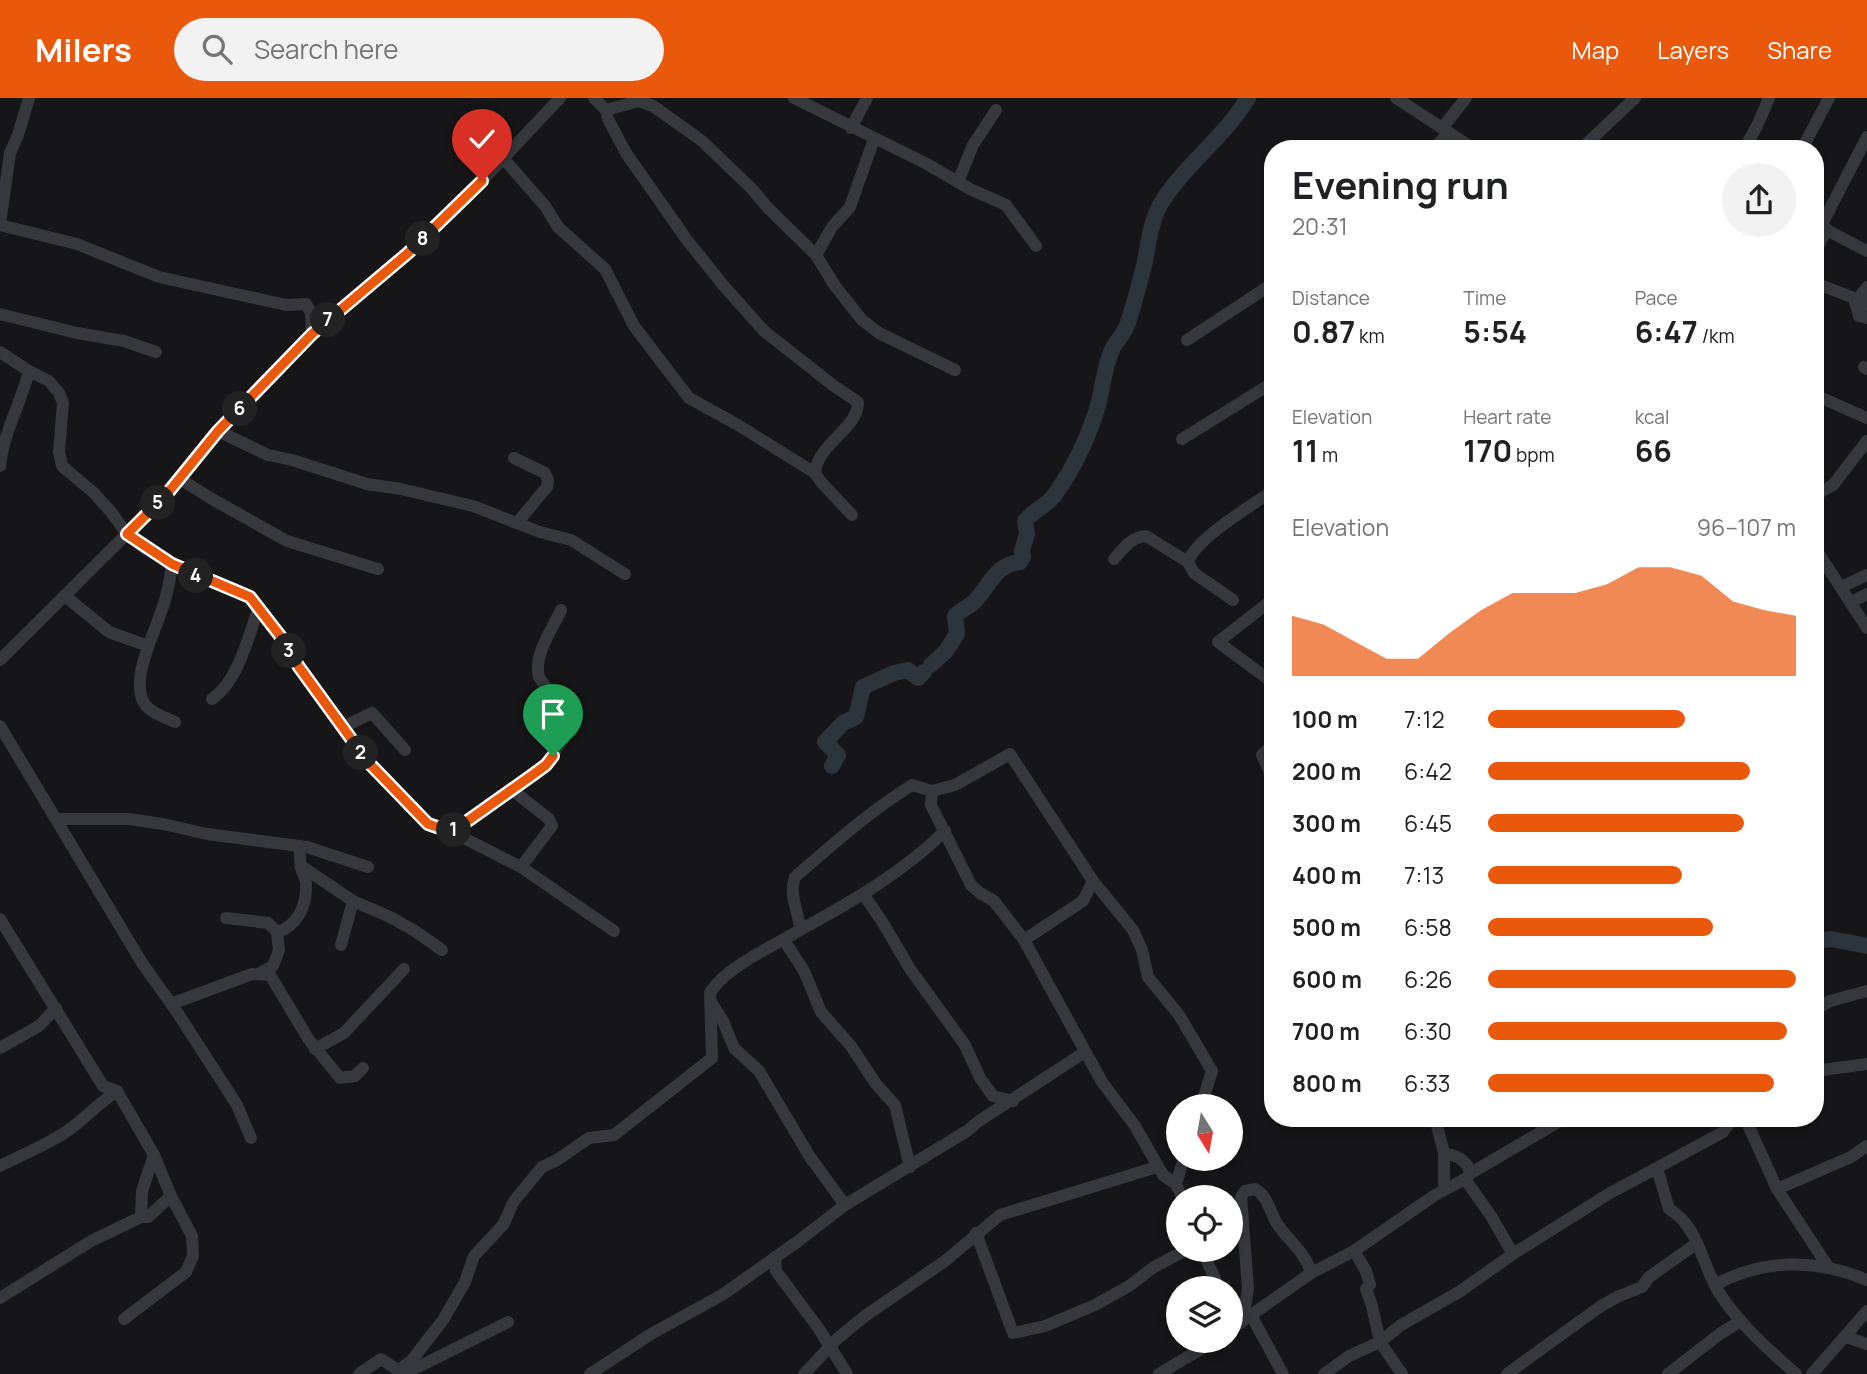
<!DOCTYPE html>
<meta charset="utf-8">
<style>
body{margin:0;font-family:Manrope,sans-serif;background:#f2f2f2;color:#202124;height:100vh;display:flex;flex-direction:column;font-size:26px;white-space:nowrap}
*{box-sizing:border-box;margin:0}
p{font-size:23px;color:#757577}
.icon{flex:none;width:38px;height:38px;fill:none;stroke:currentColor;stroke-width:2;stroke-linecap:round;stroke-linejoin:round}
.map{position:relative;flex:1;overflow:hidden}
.drawer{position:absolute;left:1264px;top:42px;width:560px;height:987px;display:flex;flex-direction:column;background:#fff;border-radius:28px;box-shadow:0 4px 10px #0003}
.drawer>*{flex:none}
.needle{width:46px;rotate:169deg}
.tools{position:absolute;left:1166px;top:996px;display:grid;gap:14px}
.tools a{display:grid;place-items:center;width:77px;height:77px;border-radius:50%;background:#fff;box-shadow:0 4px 10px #0003;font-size:35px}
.pin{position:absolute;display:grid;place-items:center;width:60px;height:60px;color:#fff;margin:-72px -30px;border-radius:50% 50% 50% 0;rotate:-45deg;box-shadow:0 0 7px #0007}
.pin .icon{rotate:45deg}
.km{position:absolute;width:35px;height:35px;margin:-18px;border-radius:50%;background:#222;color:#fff;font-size:19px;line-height:35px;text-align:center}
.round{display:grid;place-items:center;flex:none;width:74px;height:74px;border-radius:37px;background:#f2f2f2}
.overview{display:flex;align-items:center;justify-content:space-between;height:119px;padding:0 28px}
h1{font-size:38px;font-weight:700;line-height:52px}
.metrics{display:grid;grid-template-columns:repeat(3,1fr);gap:10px;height:119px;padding:7px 28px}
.metrics div{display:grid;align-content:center}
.metrics b{font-size:30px;font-weight:700}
.metrics small{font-size:19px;font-weight:400}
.metrics p{font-size:19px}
.chart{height:196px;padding:14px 28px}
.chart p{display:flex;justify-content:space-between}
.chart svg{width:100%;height:126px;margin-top:7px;fill:#ea580c;opacity:.7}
ul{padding:0 28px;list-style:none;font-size:23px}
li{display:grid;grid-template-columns:112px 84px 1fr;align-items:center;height:52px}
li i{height:18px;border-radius:9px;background:#ea580c}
header{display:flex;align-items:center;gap:42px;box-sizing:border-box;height:98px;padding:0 35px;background:#ea580c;color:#fff}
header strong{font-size:33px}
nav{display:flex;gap:38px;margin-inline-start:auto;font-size:24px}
.search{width:490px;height:63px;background:#f2f2f2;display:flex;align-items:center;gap:18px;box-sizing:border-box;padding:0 24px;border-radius:38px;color:#757577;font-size:26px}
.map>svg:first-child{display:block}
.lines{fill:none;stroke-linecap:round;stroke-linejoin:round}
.river{stroke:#2c353c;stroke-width:16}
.minor{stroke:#37383d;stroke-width:12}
.route-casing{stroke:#fff;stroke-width:14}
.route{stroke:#ea580c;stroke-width:9}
</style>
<header>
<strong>Milers</strong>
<div class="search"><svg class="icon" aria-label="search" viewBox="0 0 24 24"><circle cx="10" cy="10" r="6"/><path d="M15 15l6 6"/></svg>Search here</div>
<nav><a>Map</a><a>Layers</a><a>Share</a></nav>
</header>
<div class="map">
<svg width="1867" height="1276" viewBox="0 0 1867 1276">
<rect width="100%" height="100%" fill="#161618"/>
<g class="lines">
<!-- river -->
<g class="river">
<path d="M931 567 946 553 957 536 955 518C960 512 968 510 974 504 990 488 994 467 1020 464L1023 459 1022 453 1027 436 1025 423C1033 412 1048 408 1056 395 1073 371 1087 342 1096 314 1103 294 1103 271 1112 252 1116 243 1125 235 1128 225 1134 206 1139 187 1144 168 1148 148 1150 126 1160 107 1184 67 1224 40 1248 0"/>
<polyline points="832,668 838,657 825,644 843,625 856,619 863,589 894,575 908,572 918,580 924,574"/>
<polyline points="1815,843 1831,841 1867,848"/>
</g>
<!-- minor -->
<g class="minor">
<path d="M594 0 606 12 608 21 626 55 687 142 723 187 764 233 834 288 858 304C859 330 817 346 815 375L821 384 852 417"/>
<polyline points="794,0 927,66 970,91 1006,107 1036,148"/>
<polyline points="1396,0 1474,51"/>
<polyline points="606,12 639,3 653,8 684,30 702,43 751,90 768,110 816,157 835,188 862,222 879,235 955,272"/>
<polyline points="851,30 867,0"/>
<polyline points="1442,30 1466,0"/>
<polyline points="1433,51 1449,34"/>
<polyline points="1581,51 1635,0"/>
<polyline points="1744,51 1757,28 1769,0"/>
<polyline points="1802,51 1829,0"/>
<polyline points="503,60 545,108 558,129 605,171 634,228 689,300 738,327 815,375"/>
<polyline points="958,84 973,47 996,12"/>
<polyline points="0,126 10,55 18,37 29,0"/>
<polyline points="1815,126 1867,153"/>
<polyline points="0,127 77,146 159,179 286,207 306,206 311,215 312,236"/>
<polyline points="1821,128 1867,39"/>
<polyline points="1815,154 1827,131"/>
<polyline points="816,157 832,129 850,109 874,41"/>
<polyline points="1815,185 1854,200 1859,218 1867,220"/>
<polyline points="1867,189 1862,195 1861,202 1867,208"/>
<polyline points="0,216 77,235 124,243 156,254"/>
<polyline points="1187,242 1272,186"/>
<polyline points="0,254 29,273 49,283 59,295 63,305 59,354 62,368 94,395 111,414 127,436 144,450 195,478 235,491 250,499 281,539 299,569 367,664 428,726 452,734 521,769 614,833"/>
<polyline points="1864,269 1867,271"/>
<polyline points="1815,297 1867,320"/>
<polyline points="218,333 268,357 292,362 367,386 401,391 473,408 540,434 571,442 625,476"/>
<polyline points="1182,341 1272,285"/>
<polyline points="514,360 545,375 548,382 547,389 517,425"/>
<path d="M0 368C3 336 21 305 29 273"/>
<polyline points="180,381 212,401 287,443 378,471"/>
<polyline points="1815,397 1833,387 1867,343"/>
<polyline points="1815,450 1867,530"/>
<path d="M1114 461C1123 451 1131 439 1146 438L1188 464"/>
<path d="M172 466C170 483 167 499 161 514 154 537 127 587 147 609 154 616 166 620 175 624"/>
<polyline points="1841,489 1867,477"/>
<polyline points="65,498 109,534 148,548"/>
<path d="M1233 502 1194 475 1188 464C1196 440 1250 409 1272 393"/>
<polyline points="1272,502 1218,544 1272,584"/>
<polyline points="1851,504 1867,496"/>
<polyline points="0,562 166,397 218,333 312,236 408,155 477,88 560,0"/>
<path d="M212 601C239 582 248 539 259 509"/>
<polyline points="0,628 142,865 177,914 237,1007 251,1040"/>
<polyline points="343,629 372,615 405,652"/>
<polyline points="1272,647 1262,657 1272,679"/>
<polyline points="511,691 549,721 552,728 521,769"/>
<polyline points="57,721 129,721 163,726 207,736 307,749 368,769"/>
<path d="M452 734 546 667 568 634 571 628 539 579C533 557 552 532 561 512"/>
<polyline points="301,768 353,803 390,819 415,833 442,852"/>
<polyline points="1093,783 1133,832 1142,852 1148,879 1179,917 1212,973 1201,1008"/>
<polyline points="864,797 883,825 910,871 965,947 980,980 993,998 1013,1003"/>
<polyline points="226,820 268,825 277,834 279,852 273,868 260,875"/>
<polyline points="0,821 103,988 117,993 154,1057 142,1093 141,1119"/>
<path d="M800 832C853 803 902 775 945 733"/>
<path d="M277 834C298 828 307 807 306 786 306 781 303 775 301 770 300 763 300 755 299 748"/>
<polyline points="784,842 804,873 821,914 851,948 876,986 895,1007 910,1069"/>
<polyline points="1024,842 1083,803 1093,783 1010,656 955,687 932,693 931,707 971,787 980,795 994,803 1024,842 1102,984 1135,1028 1163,1077 1176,1086 1182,1099"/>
<polyline points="341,847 353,803"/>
<polyline points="711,904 723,923 734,950 759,973 810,1059 845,1107"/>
<polyline points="171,906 252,876 270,877 309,942 340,980 355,978 363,970"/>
<polyline points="1815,908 1818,910 1830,903 1867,893"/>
<polyline points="0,950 39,928 56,910"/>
<polyline points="315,951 344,935 404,871"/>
<polyline points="1815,973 1867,966"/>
<path d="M1435 1020 1444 1055C1458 1058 1466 1062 1471 1075L1465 1081"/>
<polyline points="1745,1020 1777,1091 1829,1170"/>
<polyline points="1444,1055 1444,1091"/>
<path d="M0 1068C26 1055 56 1043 78 1025 92 1013 102 1003 117 993"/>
<polyline points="1653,1072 1723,1034 1733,1020"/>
<polyline points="1471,1075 1565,1020"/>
<polyline points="1176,1086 1184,1060"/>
<polyline points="1777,1091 1851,1059 1867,1048"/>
<polyline points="976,1135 1013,1235 1045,1228 1095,1207 1129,1188 1154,1169 1186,1152"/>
<polyline points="1202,1152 1219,1190"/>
<polyline points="1354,1153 1366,1173 1370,1187 1366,1191 1372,1208 1380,1244 1402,1276"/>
<polyline points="775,1159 776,1173 819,1231 847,1276"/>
<path d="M1715 1187C1763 1160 1818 1161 1867 1182"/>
<polyline points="0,1200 91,1143 141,1119 148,1119 171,1098"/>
<polyline points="1251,1217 1283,1276"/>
<polyline points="124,1221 186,1174 193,1158 192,1138 171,1098 154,1057"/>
<path d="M1243 1222 1248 1190 1241 1099 1245 1093 1255 1091C1267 1097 1270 1113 1276 1124 1287 1142 1306 1154 1311 1175"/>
<path d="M1230 1232 1311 1175 1354 1153 1435 1097 1465 1081 1491 1118 1513 1156 1610 1095 1653 1072 1659 1077 1669 1111C1698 1127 1702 1166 1718 1193 1738 1225 1768 1251 1796 1276"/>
<polyline points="1846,1239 1867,1246"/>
<path d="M399 1272 412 1262 443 1222 465 1184 474 1158 503 1127 514 1103 542 1069 557 1062 589 1040 614 1037 712 960 710 895C724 870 775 847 800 832 799 812 788 799 795 779 833 746 869 714 912 687L932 693"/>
<polyline points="359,1276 381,1261 404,1276"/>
<polyline points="404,1276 508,1224"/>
<polyline points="590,1276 651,1236 722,1197 797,1144 845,1107 967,1033 979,1023 1085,954"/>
<polyline points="804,1276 838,1240 865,1218 945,1163 1000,1117 1157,1069"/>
<polyline points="1159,1276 1216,1242"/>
<polyline points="1324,1276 1349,1258 1380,1244 1401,1227 1459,1194 1513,1156"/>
<polyline points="1507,1276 1601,1208 1619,1198 1642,1189 1649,1179 1696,1146"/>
<polyline points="1668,1276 1721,1235 1741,1223"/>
<polyline points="1812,1276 1867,1213"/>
</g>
</g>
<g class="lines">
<!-- route casing -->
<g class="route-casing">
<polyline id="route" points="482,83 408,155 312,236 218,333 166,397 127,436 172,466 250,499 281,539 299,569 368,664 428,726 452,734 531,678 546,667 553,658"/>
</g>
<!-- route -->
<use href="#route" class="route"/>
</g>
</svg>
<div class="tools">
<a><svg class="needle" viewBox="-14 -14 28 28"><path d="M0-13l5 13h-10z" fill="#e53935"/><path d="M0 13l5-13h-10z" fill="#757577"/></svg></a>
<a><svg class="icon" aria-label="locate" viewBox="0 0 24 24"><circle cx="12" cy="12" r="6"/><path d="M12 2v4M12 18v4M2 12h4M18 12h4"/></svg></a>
<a><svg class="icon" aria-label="layers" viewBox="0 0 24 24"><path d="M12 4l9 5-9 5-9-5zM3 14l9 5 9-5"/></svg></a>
</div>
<div class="pin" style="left:553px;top:658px;background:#1e9e55"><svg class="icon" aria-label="arrive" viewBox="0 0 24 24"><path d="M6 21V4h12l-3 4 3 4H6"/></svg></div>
<div class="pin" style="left:482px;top:83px;background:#d93025"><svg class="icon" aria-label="check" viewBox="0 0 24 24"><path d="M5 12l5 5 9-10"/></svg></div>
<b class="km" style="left:454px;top:732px">1</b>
<b class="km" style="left:361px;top:655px">2</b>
<b class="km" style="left:289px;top:553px">3</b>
<b class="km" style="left:196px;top:478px">4</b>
<b class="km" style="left:158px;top:405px">5</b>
<b class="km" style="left:240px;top:311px">6</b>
<b class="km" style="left:328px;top:222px">7</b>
<b class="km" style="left:423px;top:141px">8</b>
<section class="drawer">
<div class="overview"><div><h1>Evening run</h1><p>20:31</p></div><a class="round"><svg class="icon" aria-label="share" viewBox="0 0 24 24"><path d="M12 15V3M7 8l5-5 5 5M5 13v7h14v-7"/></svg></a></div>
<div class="metrics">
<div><p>Distance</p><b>0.87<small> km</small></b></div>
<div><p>Time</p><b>5:54</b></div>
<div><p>Pace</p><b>6:47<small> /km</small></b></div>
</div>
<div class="metrics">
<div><p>Elevation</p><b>11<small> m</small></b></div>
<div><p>Heart rate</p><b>170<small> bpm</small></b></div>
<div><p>kcal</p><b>66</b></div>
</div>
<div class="chart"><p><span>Elevation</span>96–107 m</p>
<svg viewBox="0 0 160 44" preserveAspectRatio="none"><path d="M0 44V23L10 26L20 32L30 38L40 38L50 29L60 21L70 15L80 15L90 15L100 12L110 6L120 6L130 9L140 18L150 21L160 23V44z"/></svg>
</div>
<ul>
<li><b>100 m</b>7:12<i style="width:64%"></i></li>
<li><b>200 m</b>6:42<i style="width:85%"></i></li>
<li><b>300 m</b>6:45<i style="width:83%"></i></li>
<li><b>400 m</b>7:13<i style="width:63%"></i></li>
<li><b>500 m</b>6:58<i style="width:73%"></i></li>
<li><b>600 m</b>6:26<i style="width:100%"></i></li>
<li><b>700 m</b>6:30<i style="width:97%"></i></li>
<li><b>800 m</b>6:33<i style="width:93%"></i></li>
</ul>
</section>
</div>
